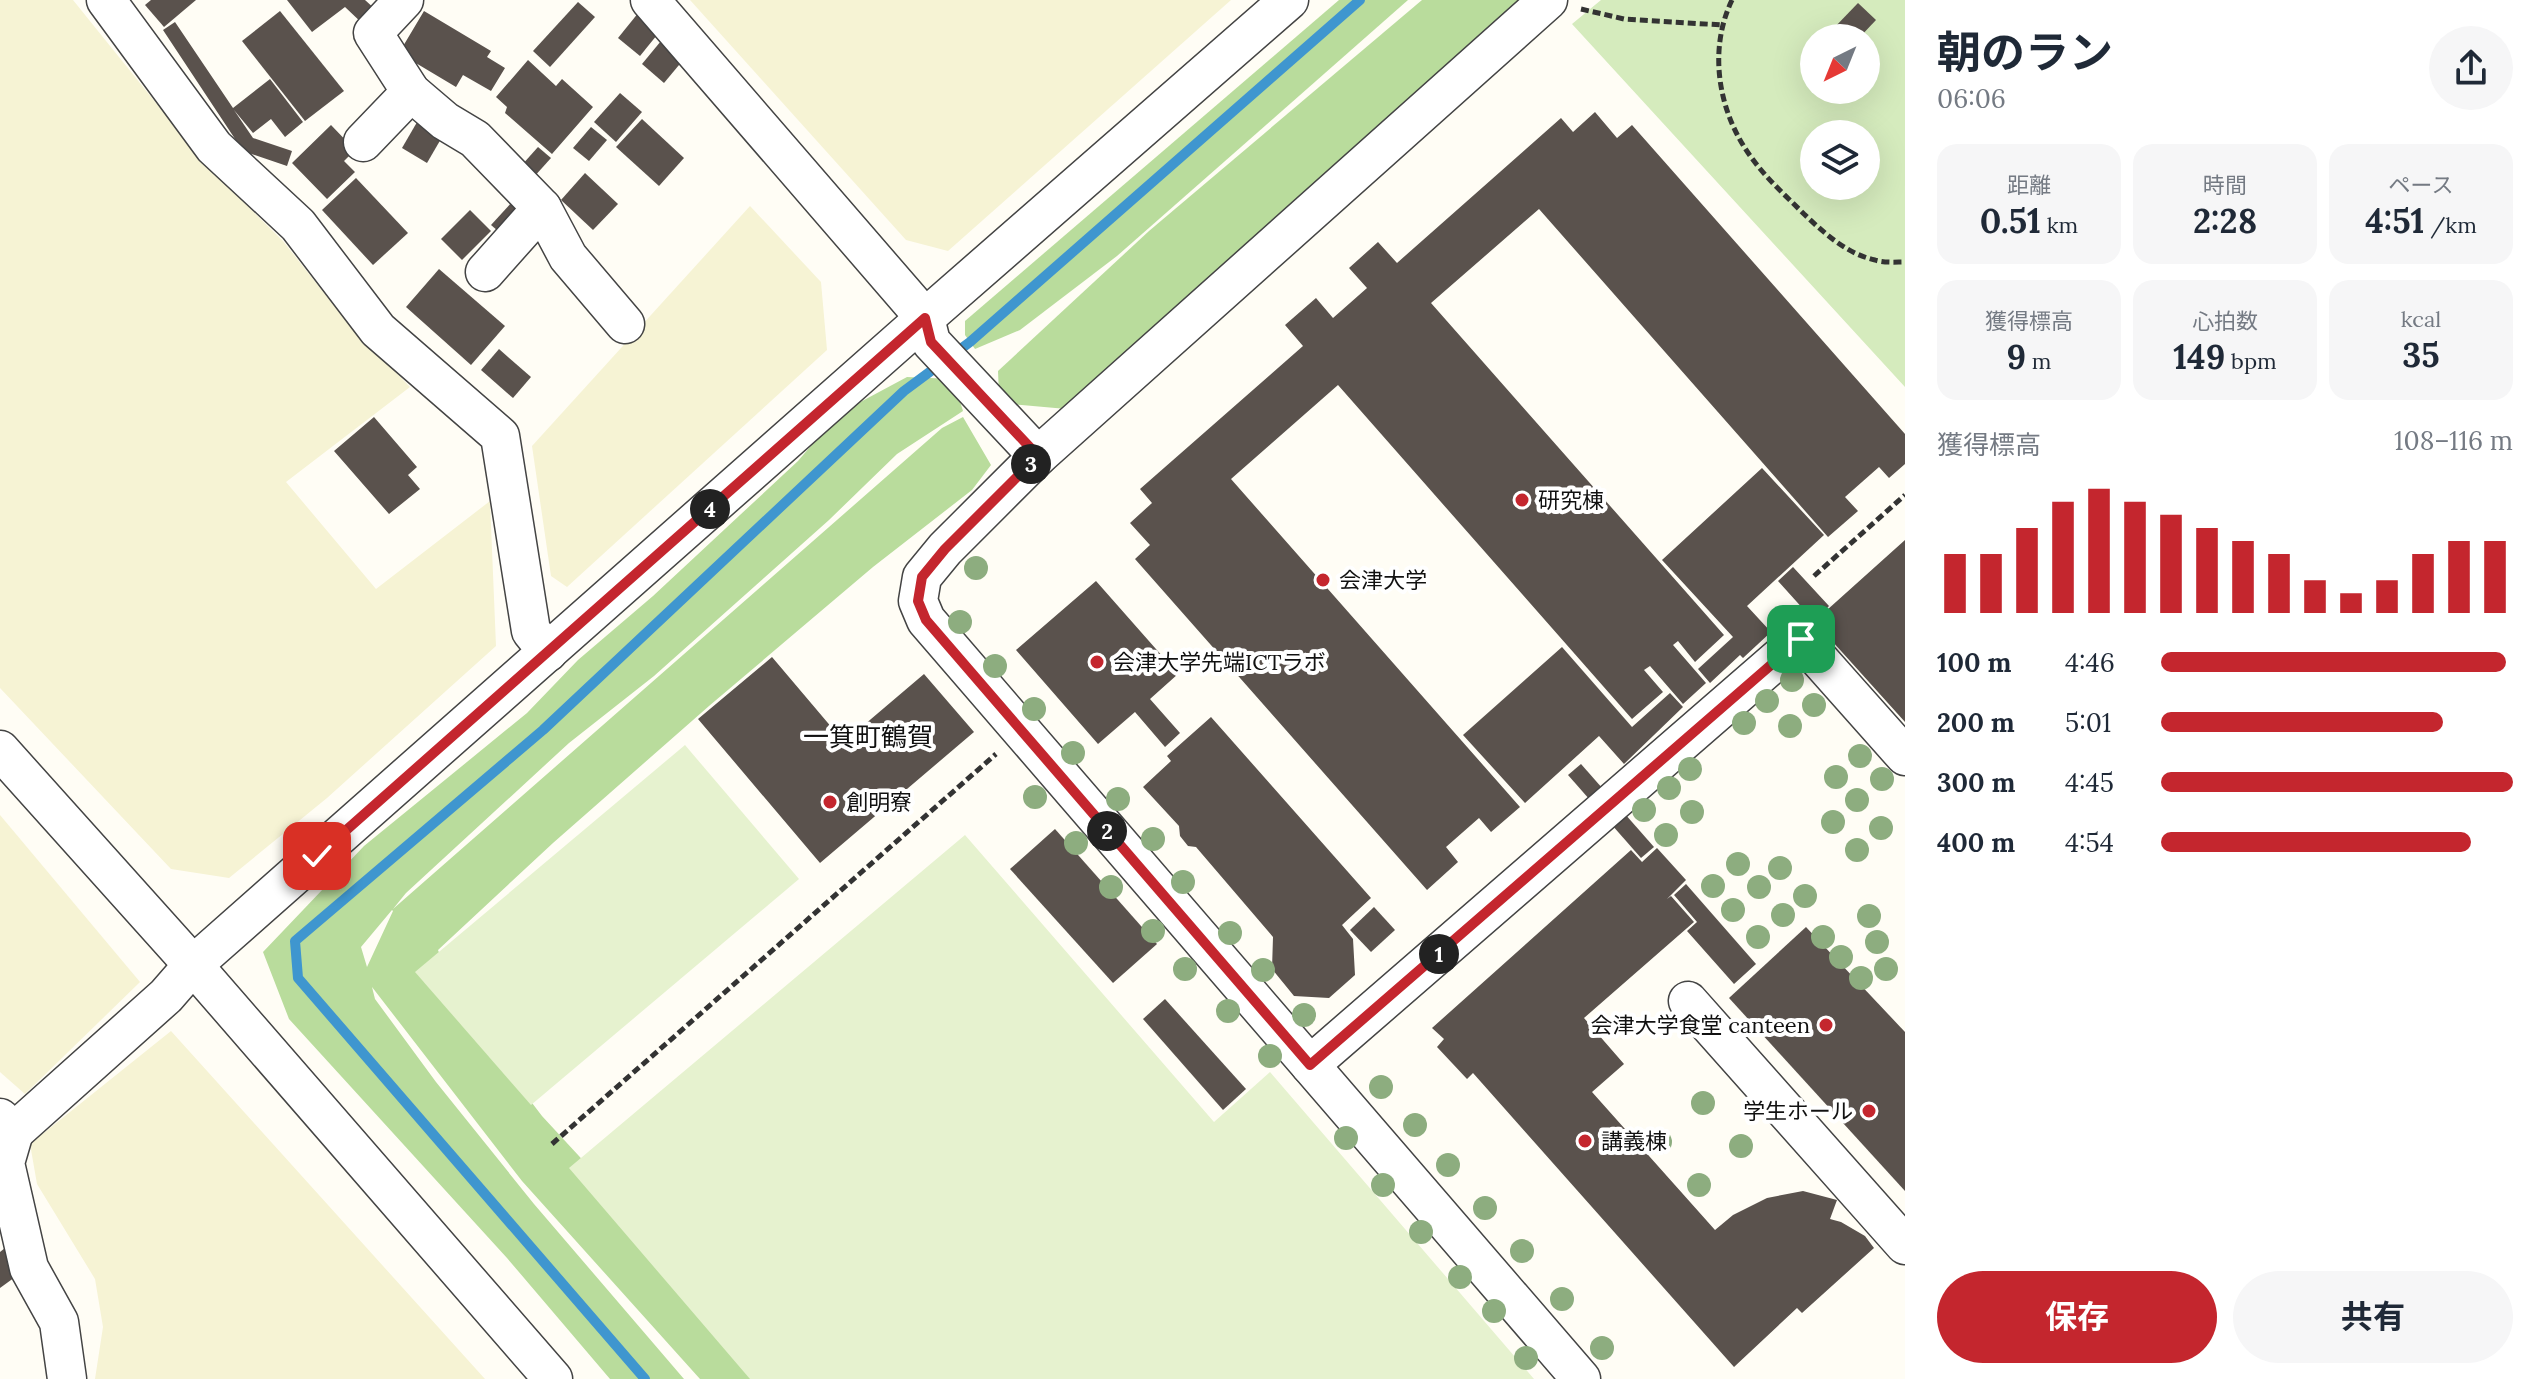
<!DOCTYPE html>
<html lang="ja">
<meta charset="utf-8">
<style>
body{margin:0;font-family:Lora,"Noto Sans JP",serif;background:#f6f6f7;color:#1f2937;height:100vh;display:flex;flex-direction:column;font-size:30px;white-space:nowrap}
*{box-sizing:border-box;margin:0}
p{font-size:26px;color:#747a83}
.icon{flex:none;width:44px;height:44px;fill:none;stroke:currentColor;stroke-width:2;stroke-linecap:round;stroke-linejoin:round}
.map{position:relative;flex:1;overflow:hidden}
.details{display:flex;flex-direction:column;background:#fff;width:640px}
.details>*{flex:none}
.needle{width:52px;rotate:223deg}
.buttons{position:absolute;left:1800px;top:24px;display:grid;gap:16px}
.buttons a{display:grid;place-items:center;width:80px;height:80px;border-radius:50%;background:#fff;box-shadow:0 8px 32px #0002;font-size:40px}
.pin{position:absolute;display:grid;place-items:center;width:68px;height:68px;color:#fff;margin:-34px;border-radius:16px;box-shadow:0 4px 12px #0006}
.km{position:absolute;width:40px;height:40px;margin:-20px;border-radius:50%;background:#222;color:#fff;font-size:22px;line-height:40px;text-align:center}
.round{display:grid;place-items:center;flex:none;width:84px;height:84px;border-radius:42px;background:#f6f6f7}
.summary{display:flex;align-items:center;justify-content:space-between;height:136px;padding:0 32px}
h1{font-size:44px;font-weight:700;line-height:60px}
.stats{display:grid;grid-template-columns:repeat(3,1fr);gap:12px;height:136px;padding:8px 32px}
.stats div{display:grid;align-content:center;border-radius:20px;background:#f6f6f7;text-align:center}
.stats b{font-size:34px;font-weight:700}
.stats small{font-size:22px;font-weight:400}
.stats p{font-size:22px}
.chart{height:224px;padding:16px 32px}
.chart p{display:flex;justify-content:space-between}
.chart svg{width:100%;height:144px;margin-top:8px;stroke:#c4262e;stroke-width:6}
.primary-button{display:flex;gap:16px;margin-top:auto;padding:16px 32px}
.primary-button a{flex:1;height:92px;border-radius:48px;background:#c4262e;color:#fff;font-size:32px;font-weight:700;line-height:92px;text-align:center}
.primary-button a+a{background:#f6f6f7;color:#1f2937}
ul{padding:0 32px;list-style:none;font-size:26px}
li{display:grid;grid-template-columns:128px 96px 1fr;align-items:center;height:60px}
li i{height:20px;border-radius:10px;background:#c4262e}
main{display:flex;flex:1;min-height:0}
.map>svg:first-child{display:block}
.farmland{fill:#f6f3d4}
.green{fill:#d5ebbd;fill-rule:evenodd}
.forest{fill:#b9dc9c;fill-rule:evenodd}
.pitch{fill:#e6f2cf}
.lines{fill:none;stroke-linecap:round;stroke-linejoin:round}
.stream{stroke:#3f96cf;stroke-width:10}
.building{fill:#5a524d}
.minor-casing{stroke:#444;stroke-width:41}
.path{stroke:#333;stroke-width:5;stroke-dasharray:8 4;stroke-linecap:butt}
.minor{stroke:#fff;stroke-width:38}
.tree{fill:#8dad7f}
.route-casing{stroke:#fff;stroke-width:16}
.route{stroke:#c4262e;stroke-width:10}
.poi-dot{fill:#c4262e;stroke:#fff;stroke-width:3}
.labels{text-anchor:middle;stroke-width:8;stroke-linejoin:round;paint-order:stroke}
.poi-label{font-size:22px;fill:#111;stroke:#fff;text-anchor:start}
.quarter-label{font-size:26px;fill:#111;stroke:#fff}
</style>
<main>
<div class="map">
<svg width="1905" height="1379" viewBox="0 0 1905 1379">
<rect width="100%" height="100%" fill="#fffdf5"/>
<!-- farmland -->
<g class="farmland">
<polygon points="0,0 73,0 206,165 283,241 347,322 410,387 286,482 376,589 490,501 496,646 327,798 229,878 171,869 0,688"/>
<polygon points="690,0 1231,0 948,251 906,240"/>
<polygon points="750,206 821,282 827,350 567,587 551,576 532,446"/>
<polygon points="0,815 140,982 25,1094 0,1072"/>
<polygon points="171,1031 485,1379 95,1379 103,1327 95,1279 37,1184 30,1144"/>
</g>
<!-- green -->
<path class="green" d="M1601 0H1905V387L1572 24ZM1814 38H1866V90H1814ZM1814 134H1866V186H1814Z"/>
<!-- forest -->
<g class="forest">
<polygon points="1339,0 1408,0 1117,256 1020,330 975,349 965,335 965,321"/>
<polygon points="1422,0 1533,0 1089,411 1011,404 999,395 998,371 1149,231"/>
<path d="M907 377 953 379 963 411 897 454 829 520 654 676 569 743 406 893 393 909 942 428 963 417 991 465 972 490 873 567 709 706 553 843 438 950 461 1010 542 1116 785 1379H700L522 1181 372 987 375 999 436 1082 534 1204 684 1379H610L507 1258 289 1019 263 952 364 846 527 713 578 660 653 596 798 461 838 414ZM392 910 393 911 367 967 361 947Z"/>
</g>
<!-- pitch -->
<g class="pitch">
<polygon points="685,745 799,879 531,1105 415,972"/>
<polygon points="965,835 1214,1122 1270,1072 1534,1379 750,1379 569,1168"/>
</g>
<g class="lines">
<!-- stream -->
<polyline class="stream" points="645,1379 298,978 295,941 543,730 904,391 970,342 1360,0"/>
</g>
<!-- building -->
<g class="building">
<polygon points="151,0 196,0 164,27 145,5"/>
<polygon points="287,0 365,0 376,10 364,25 345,7 312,32"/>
<polygon points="578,2 595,17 550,67 533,51"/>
<polygon points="1858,3 1876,20 1859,38 1841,38 1832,30"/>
<polygon points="280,11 344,91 305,121 242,41"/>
<polygon points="424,11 491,51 487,57 505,68 491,91 463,75 456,87 399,53"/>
<polygon points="639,12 661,30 640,56 618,38"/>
<polygon points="175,22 233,108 270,79 303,122 285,137 271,119 253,133 234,110 253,138 292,151 287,166 243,151 163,30"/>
<polygon points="661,41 684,59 664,83 642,64"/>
<polygon points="528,60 556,86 562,79 593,107 552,154 505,113 507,107 496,97"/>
<polygon points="620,93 642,112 616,142 594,122"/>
<polygon points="1595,112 1617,138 1632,125 1905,434 1905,464 1889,478 1879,467 1845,497 1858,511 1828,537 1539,209 1431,303 1724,635 1695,662 1678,641 1673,645 1706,683 1683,704 1650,666 1644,670 1663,692 1632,719 1338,385 1231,479 1520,807 1491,832 1479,818 1446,847 1458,862 1427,890 1135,559 1150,545 1130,523 1152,503 1140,489 1303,346 1285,325 1316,298 1333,318 1367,288 1349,268 1378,242 1397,263 1561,118 1573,132"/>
<polygon points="420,117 445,132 427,163 402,148"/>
<polygon points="642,119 684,158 659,186 616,147"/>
<polygon points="331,125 355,150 344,161 355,172 327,199 292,163"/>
<polygon points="591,127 607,140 589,161 573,148"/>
<polygon points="538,147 551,158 533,178 521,166"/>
<polygon points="585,173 618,204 593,230 561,200"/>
<polygon points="356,178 408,233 373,265 322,210"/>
<polygon points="512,202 526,215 505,237 491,225"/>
<polygon points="470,210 491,231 462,260 441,239"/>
<polygon points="439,269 505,326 471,365 406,307"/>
<polygon points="499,349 531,377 513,398 481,370"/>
<polygon points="374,417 417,467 408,475 420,489 389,514 334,451"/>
<polygon points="1762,468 1824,535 1747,606 1771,632 1743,658 1740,655 1710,683 1698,669 1733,637 1662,560"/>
<polygon points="1905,540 1905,722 1778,581 1793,567 1829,606 1817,619"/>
<polygon points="1096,581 1178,674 1150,699 1180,733 1165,747 1135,712 1098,744 1016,650"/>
<polygon points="1562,647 1632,727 1670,693 1683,707 1624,764 1599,736 1525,803 1463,735"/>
<polygon points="772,657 844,742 924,674 974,732 820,863 698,719"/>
<polygon points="1211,717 1371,898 1342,925 1353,939 1355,975 1329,998 1294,996 1272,969 1273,937 1196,847 1188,846 1180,836 1179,826 1143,787 1171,761 1167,756"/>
<polygon points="1581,764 1654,847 1641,858 1568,775"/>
<polygon points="1055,829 1157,944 1113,983 1010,869"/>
<polygon points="1657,848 1686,880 1667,899 1671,896 1694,922 1584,1018 1624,1064 1592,1092 1715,1230 1733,1215 1767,1198 1803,1191 1837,1200 1830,1219 1841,1222 1865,1236 1874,1248 1802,1313 1797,1308 1734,1367 1473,1073 1467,1079 1437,1047 1444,1039 1432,1028 1631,850 1642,862"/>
<polygon points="1686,884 1756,964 1734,984 1687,931 1697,922 1674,895"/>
<polygon points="1374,907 1395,930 1371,952 1350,930"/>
<polygon points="1806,927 1905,1032 1905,1191 1729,998"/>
<polygon points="1165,999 1246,1089 1223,1110 1143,1019"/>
<polygon points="5,1248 22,1272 0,1288 0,1252"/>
</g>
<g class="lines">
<!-- minor casing -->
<g class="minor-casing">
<g id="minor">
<polyline points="106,0 214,147 298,225 378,330 500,436 531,631 548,652"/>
<polyline points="404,0 373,33 411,92 445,121 475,139 542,208 568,257 625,324"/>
<polyline points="650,0 925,318 931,342 1038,456"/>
<polyline points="1548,0 1038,456 945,549 922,577 918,601 926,620 1581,1379"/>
<polyline points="363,142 411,92"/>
<polyline points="485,272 542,208"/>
<polyline points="0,750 193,965 553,1379"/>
<polyline points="1688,1001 1905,1245"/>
<polyline points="1310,1065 1801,639 1905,756"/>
<polyline points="0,1118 14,1132 5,1163 29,1268 59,1322 67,1379"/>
<polyline points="14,1132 166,996 193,965 925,318 1289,0"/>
</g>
</g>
<!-- path -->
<g class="path">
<path d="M1732 0C1707 52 1719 116 1754 161 1768 180 1787 197 1804 214 1824 233 1847 254 1875 260 1884 263 1895 262 1905 262"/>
<polyline points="1581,9 1624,19 1722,25"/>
<polyline points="1814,576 1905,495"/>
<polyline points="552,1144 996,754"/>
</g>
<!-- minor -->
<use href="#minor" class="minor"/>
</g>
<!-- trees -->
<g class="tree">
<circle cx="976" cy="568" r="12"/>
<circle cx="960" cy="622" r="12"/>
<circle cx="995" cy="666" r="12"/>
<circle cx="1792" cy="680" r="12"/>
<circle cx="1767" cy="701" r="12"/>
<circle cx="1814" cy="705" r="12"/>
<circle cx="1034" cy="709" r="12"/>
<circle cx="1744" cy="723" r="12"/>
<circle cx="1790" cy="726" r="12"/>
<circle cx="1073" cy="753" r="12"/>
<circle cx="1860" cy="756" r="12"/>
<circle cx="1690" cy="769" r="12"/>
<circle cx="1836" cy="777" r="12"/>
<circle cx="1882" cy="779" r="12"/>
<circle cx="1669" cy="788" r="12"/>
<circle cx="1035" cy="797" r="12"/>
<circle cx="1118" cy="799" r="12"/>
<circle cx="1857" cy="800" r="12"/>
<circle cx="1644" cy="810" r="12"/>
<circle cx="1692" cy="812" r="12"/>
<circle cx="1833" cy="822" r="12"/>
<circle cx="1881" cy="828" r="12"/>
<circle cx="1666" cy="835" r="12"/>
<circle cx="1153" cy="839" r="12"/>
<circle cx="1076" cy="843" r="12"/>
<circle cx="1857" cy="850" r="12"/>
<circle cx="1738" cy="864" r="12"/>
<circle cx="1780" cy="868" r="12"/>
<circle cx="1183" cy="882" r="12"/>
<circle cx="1713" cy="886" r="12"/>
<circle cx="1111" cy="887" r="12"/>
<circle cx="1759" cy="887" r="12"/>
<circle cx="1805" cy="896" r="12"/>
<circle cx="1733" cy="910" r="12"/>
<circle cx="1783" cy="915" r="12"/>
<circle cx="1869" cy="916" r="12"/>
<circle cx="1153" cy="931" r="12"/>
<circle cx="1230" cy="933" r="12"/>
<circle cx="1758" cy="937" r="12"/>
<circle cx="1823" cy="937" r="12"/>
<circle cx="1877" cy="942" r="12"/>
<circle cx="1841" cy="957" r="12"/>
<circle cx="1185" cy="969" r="12"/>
<circle cx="1886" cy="969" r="12"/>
<circle cx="1263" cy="970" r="12"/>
<circle cx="1861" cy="978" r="12"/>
<circle cx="1228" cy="1011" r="12"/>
<circle cx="1304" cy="1015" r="12"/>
<circle cx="1270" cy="1056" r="12"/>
<circle cx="1381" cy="1087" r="12"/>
<circle cx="1703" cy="1103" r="12"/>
<circle cx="1415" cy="1125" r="12"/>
<circle cx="1346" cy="1138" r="12"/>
<circle cx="1660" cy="1142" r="12"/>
<circle cx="1741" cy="1146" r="12"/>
<circle cx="1448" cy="1165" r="12"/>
<circle cx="1383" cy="1185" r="12"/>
<circle cx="1699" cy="1185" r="12"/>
<circle cx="1485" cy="1208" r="12"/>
<circle cx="1421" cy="1232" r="12"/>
<circle cx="1522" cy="1251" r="12"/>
<circle cx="1460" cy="1277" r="12"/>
<circle cx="1562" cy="1299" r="12"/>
<circle cx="1494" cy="1311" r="12"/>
<circle cx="1602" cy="1348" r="12"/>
<circle cx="1526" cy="1358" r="12"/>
</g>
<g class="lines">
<!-- route casing -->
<g class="route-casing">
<polyline id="route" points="317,856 925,318 931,342 1038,456 945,549 922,577 918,601 926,620 1310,1065 1801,639"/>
</g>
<!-- route -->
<use href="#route" class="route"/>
</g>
<!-- markers -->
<g class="poi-dot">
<circle cx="1522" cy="500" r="8"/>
<circle cx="1323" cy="580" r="8"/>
<circle cx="1097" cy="662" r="8"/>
<circle cx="830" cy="802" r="8"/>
<circle cx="1826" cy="1025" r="8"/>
<circle cx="1869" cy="1111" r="8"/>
<circle cx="1585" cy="1141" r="8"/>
</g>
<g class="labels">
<!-- poi labels -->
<g class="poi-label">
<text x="1538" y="508">研究棟</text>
<text x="1339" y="588">会津大学</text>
<text x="1113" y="670">会津大学先端ICTラボ</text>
<text x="846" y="810">創明寮</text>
<text x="1810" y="1033" text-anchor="end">会津大学食堂 canteen</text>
<text x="1853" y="1119" text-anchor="end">学生ホール</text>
<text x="1601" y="1149">講義棟</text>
</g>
<!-- quarter labels -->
<g class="quarter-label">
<text x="868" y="746">一箕町鶴賀</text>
</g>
</g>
</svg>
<div class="buttons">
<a><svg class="needle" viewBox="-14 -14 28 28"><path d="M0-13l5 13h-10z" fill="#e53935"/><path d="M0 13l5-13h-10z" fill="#747a83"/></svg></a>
<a><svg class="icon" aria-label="layers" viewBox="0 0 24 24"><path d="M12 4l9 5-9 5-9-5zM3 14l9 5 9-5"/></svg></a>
</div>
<div class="pin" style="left:1801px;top:639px;background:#1e9e55"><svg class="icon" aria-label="arrive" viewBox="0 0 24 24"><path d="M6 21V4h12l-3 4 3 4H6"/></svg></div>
<div class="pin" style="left:317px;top:856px;background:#d93025"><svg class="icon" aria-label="check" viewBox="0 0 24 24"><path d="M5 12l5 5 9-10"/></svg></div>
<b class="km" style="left:1439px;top:954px">1</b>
<b class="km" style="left:1107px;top:831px">2</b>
<b class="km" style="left:1031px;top:464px">3</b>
<b class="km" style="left:710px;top:509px">4</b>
</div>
<section class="details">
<div class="summary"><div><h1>朝のラン</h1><p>06:06</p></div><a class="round"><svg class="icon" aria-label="share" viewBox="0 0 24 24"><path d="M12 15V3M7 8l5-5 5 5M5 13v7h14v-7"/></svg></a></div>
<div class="stats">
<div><p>距離</p><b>0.51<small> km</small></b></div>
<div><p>時間</p><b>2:28</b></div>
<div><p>ペース</p><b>4:51<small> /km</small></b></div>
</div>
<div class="stats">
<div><p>獲得標高</p><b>9<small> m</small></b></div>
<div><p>心拍数</p><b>149<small> bpm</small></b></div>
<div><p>kcal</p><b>35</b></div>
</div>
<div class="chart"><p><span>獲得標高</span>108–116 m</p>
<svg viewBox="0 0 160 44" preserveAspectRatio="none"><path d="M5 44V26M15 44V26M25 44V18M35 44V10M45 44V6M55 44V10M65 44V14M75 44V18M85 44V22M95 44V26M105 44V34M115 44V38M125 44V34M135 44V26M145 44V22M155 44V22"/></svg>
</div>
<ul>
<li><b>100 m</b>4:46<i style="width:98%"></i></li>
<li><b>200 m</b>5:01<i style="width:80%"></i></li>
<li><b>300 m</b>4:45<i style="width:100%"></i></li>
<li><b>400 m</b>4:54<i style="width:88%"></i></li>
</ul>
<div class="primary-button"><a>保存</a><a>共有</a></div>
</section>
</main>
